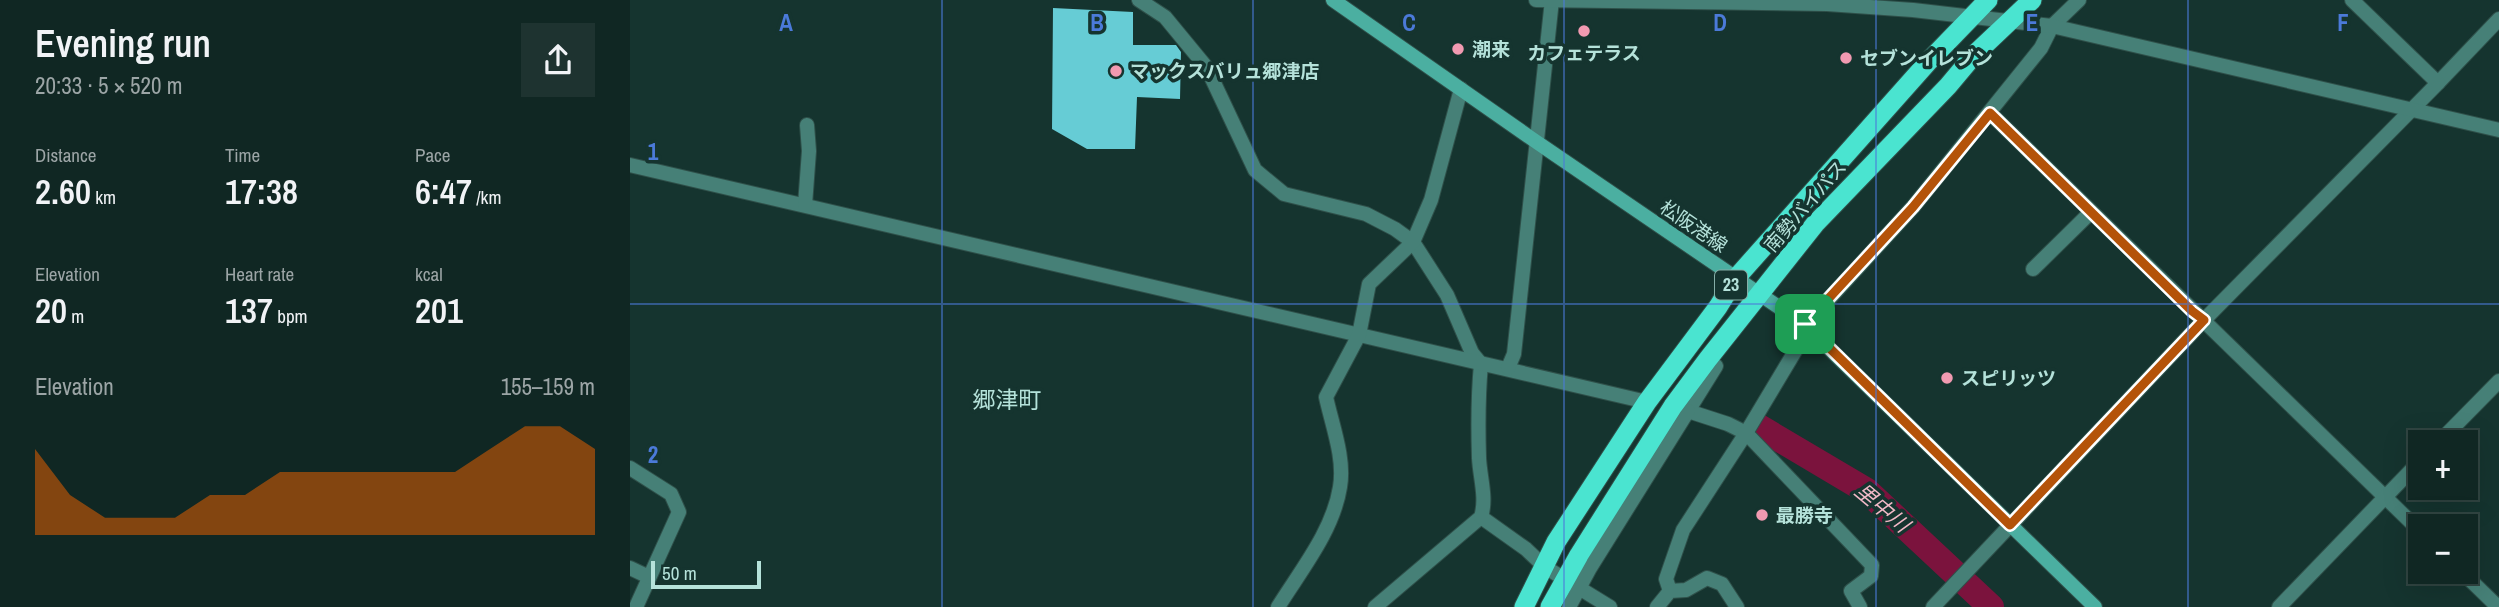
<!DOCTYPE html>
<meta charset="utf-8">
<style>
body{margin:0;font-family:"Archivo Narrow","Noto Sans JP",sans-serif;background:#1e3330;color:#f1f3f6;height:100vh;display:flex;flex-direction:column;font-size:26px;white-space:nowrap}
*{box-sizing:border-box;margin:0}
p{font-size:23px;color:#9ca5a6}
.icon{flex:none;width:38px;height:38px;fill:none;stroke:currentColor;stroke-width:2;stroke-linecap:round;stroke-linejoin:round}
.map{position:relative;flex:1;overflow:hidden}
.sheet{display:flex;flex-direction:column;background:#102723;width:630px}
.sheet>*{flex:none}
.fabs{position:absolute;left:1778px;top:430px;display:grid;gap:14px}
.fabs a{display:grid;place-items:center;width:70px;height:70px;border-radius:0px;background:#102723;box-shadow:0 7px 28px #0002,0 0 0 2px #304441;font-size:35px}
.scale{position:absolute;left:21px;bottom:18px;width:110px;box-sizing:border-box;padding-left:7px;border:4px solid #b5e2da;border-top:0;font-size:19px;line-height:24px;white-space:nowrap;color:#b5e2da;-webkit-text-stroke:5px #15342f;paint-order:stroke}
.pin{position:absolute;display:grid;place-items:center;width:60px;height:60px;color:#fff;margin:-30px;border-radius:14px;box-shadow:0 4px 10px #0006}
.round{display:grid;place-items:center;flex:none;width:74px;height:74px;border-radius:0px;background:#1e3330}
.head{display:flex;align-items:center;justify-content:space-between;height:119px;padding:0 35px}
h1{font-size:38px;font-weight:600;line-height:52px}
.figures{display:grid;grid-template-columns:repeat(3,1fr);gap:10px;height:119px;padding:7px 35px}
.figures div{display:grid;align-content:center}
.figures b{font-size:35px;font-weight:600}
.figures small{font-size:19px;font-weight:400}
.figures p{font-size:19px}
.chart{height:196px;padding:14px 35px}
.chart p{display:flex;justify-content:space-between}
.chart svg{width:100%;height:126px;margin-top:7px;fill:#b45309;opacity:.7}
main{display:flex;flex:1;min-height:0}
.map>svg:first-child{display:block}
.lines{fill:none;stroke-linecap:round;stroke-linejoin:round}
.river{stroke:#7b133d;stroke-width:26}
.building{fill:#66ccd5}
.minor-casing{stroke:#2f504a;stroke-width:16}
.tertiary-casing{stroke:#2f504a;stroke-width:16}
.secondary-casing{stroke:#2f504a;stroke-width:16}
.trunk-casing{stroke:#2f504a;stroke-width:21}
.minor{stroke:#468077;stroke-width:14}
.tertiary{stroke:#468077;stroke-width:14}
.secondary{stroke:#4bafa1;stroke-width:14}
.trunk{stroke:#4ae4d0;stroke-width:19}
.route-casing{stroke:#fff;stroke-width:14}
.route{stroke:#b45309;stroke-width:9}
.grid{fill:none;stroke:#4b7ad9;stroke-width:2;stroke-opacity:0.55}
.poi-dot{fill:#f19ab1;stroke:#15342f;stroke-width:2.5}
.labels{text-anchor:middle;stroke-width:7;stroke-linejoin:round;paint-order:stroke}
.shield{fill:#15342f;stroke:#85aea7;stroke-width:2}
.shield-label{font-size:18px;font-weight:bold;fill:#b5e2da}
.poi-label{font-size:19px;font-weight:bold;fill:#b5e2da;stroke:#15342f;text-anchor:start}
.street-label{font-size:19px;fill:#b5e2da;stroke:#15342f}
.water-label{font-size:21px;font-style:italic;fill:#f2b9c7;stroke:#15342f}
.quarter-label{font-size:23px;fill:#b5e2da;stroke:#15342f}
.grid-label{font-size:23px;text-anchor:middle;font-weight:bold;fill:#4b7ad9;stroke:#15342f;stroke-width:7;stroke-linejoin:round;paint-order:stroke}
</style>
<main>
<section class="sheet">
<div class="head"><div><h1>Evening run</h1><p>20:33 · 5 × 520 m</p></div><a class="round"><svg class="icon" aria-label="share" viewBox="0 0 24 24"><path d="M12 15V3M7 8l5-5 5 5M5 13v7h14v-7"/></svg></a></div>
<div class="figures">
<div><p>Distance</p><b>2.60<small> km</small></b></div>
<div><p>Time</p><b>17:38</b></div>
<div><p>Pace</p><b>6:47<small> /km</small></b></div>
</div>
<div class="figures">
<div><p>Elevation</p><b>20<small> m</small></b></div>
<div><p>Heart rate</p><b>137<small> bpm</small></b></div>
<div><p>kcal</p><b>201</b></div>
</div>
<div class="chart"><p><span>Elevation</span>155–159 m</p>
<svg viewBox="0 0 160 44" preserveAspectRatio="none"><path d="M0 44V14L10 30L20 38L30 38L40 38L50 30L60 30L70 22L80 22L90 22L100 22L110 22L120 22L130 14L140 6L150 6L160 14V44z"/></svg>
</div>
</section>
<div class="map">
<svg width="1869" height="607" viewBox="0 0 1869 607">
<rect width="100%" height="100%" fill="#15342f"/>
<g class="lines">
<!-- river -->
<polyline class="river" points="1129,427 1237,491 1361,607"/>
</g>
<!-- building -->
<polygon class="building" points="423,8 503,12 503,45 546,45 551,52 550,99 507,97 505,149 457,149 422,129"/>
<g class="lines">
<!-- minor casing -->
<g class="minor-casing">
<g id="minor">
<path d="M509 0 535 17 577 68 625 170 654 194 736 214 765 229 783 242 817 295 842 353 851 364C848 396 848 426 849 458 850 478 857 498 851 517L745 607"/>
<polyline points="1808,83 1869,19"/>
<polyline points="1360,113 1790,531"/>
<polyline points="0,165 1017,402"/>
<polyline points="175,205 179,151 177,125"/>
<polyline points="1403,269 1461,212"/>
<polyline points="1078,359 1086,366 1058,411 1098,424 1116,433 1242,565 1241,576 1221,591 1230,607"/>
<polyline points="878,368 884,354 922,0"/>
<polyline points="1808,443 1869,381"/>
<polyline points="0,468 41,494 49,512 6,607"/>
<polyline points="851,517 896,549 915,567 980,607"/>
<polyline points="0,568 19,577"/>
<polyline points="1832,572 1868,607"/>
<polyline points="1040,591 1036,579 1053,530 1116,433 1173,338 1175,325 1283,207 1411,48 1422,26 1449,0"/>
<path d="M648 607C671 570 703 531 710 487 715 458 702 425 696 397L729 335 739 284 783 242 801 200 831 89"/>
<polyline points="939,607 960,568 1058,411"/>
<polyline points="1027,607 1040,591 1056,590 1077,578 1092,584 1107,607"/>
<polyline points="1303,607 1574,320 1808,83 1722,0"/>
<polyline points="1649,607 1790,461"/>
</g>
</g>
<!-- tertiary casing -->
<g class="tertiary-casing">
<polyline id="tertiary" points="906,0 1197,4 1283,10 1422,26 1869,130"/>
</g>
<!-- secondary casing -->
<g class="secondary-casing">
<polyline id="secondary" points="703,0 908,143 1175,325 1465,607"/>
</g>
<!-- trunk casing -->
<g class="trunk-casing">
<g id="trunk">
<polyline points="894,607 926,542 1017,402 1088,307 1106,278 1298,62 1358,0"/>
<polyline points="920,607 949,555 1043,406 1078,359 1185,224 1318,86 1344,55 1402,0"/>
</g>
</g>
<!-- minor -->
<use href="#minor" class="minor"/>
<!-- tertiary -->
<use href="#tertiary" class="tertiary"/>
<!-- secondary -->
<use href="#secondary" class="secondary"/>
<!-- trunk -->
<use href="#trunk" class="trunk"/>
</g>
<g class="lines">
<!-- route casing -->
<g class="route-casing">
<polygon id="route" points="1360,113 1562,311 1574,320 1380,525 1175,324 1283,207"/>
</g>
<!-- route -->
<use href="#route" class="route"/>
</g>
<!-- grid -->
<path class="grid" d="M312 0V607M623 0V607M934 0V607M1246 0V607M1558 0V607M0 304H1869"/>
<!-- markers -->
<g class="poi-dot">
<circle cx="954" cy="31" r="7"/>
<circle cx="828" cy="49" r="7"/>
<circle cx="1216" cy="58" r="7"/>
<circle cx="486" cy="71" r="7"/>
<circle cx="1317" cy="378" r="7"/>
<circle cx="1132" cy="515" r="7"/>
</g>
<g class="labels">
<!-- shield labels -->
<rect class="shield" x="1085" y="270.5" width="32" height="29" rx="5"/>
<g class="shield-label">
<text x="1101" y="291">23</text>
</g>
<!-- poi labels -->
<g class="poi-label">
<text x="842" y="56">潮来</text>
<text x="954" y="60" text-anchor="middle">カフェテラス</text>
<text x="1230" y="65">セブンイレブン</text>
<text x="500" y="78">マックスバリュ郷津店</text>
<text x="1331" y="385">スピリッツ</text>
<text x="1146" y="522">最勝寺</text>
</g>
<!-- street labels -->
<g class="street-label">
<text transform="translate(1175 206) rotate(-49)" y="7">南勢バイパス</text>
<text transform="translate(1064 226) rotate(34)" y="7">松阪港線</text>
</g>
<!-- water labels -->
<g class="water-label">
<text transform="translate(1252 508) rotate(40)" y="7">里中川</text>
</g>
<!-- quarter labels -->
<g class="quarter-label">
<text x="377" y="408">郷津町</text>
</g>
</g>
<g class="grid-label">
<text x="156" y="31">A</text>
<text x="467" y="31">B</text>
<text x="779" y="31">C</text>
<text x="1090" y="31">D</text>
<text x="1402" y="31">E</text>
<text x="1713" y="31">F</text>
<text x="23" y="160">1</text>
<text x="23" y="463">2</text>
</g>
</svg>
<div class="fabs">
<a>+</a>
<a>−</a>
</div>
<div class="scale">50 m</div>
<div class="pin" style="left:1175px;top:324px;background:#1e9e55"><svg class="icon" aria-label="arrive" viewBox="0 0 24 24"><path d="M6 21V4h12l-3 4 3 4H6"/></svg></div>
</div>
</main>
